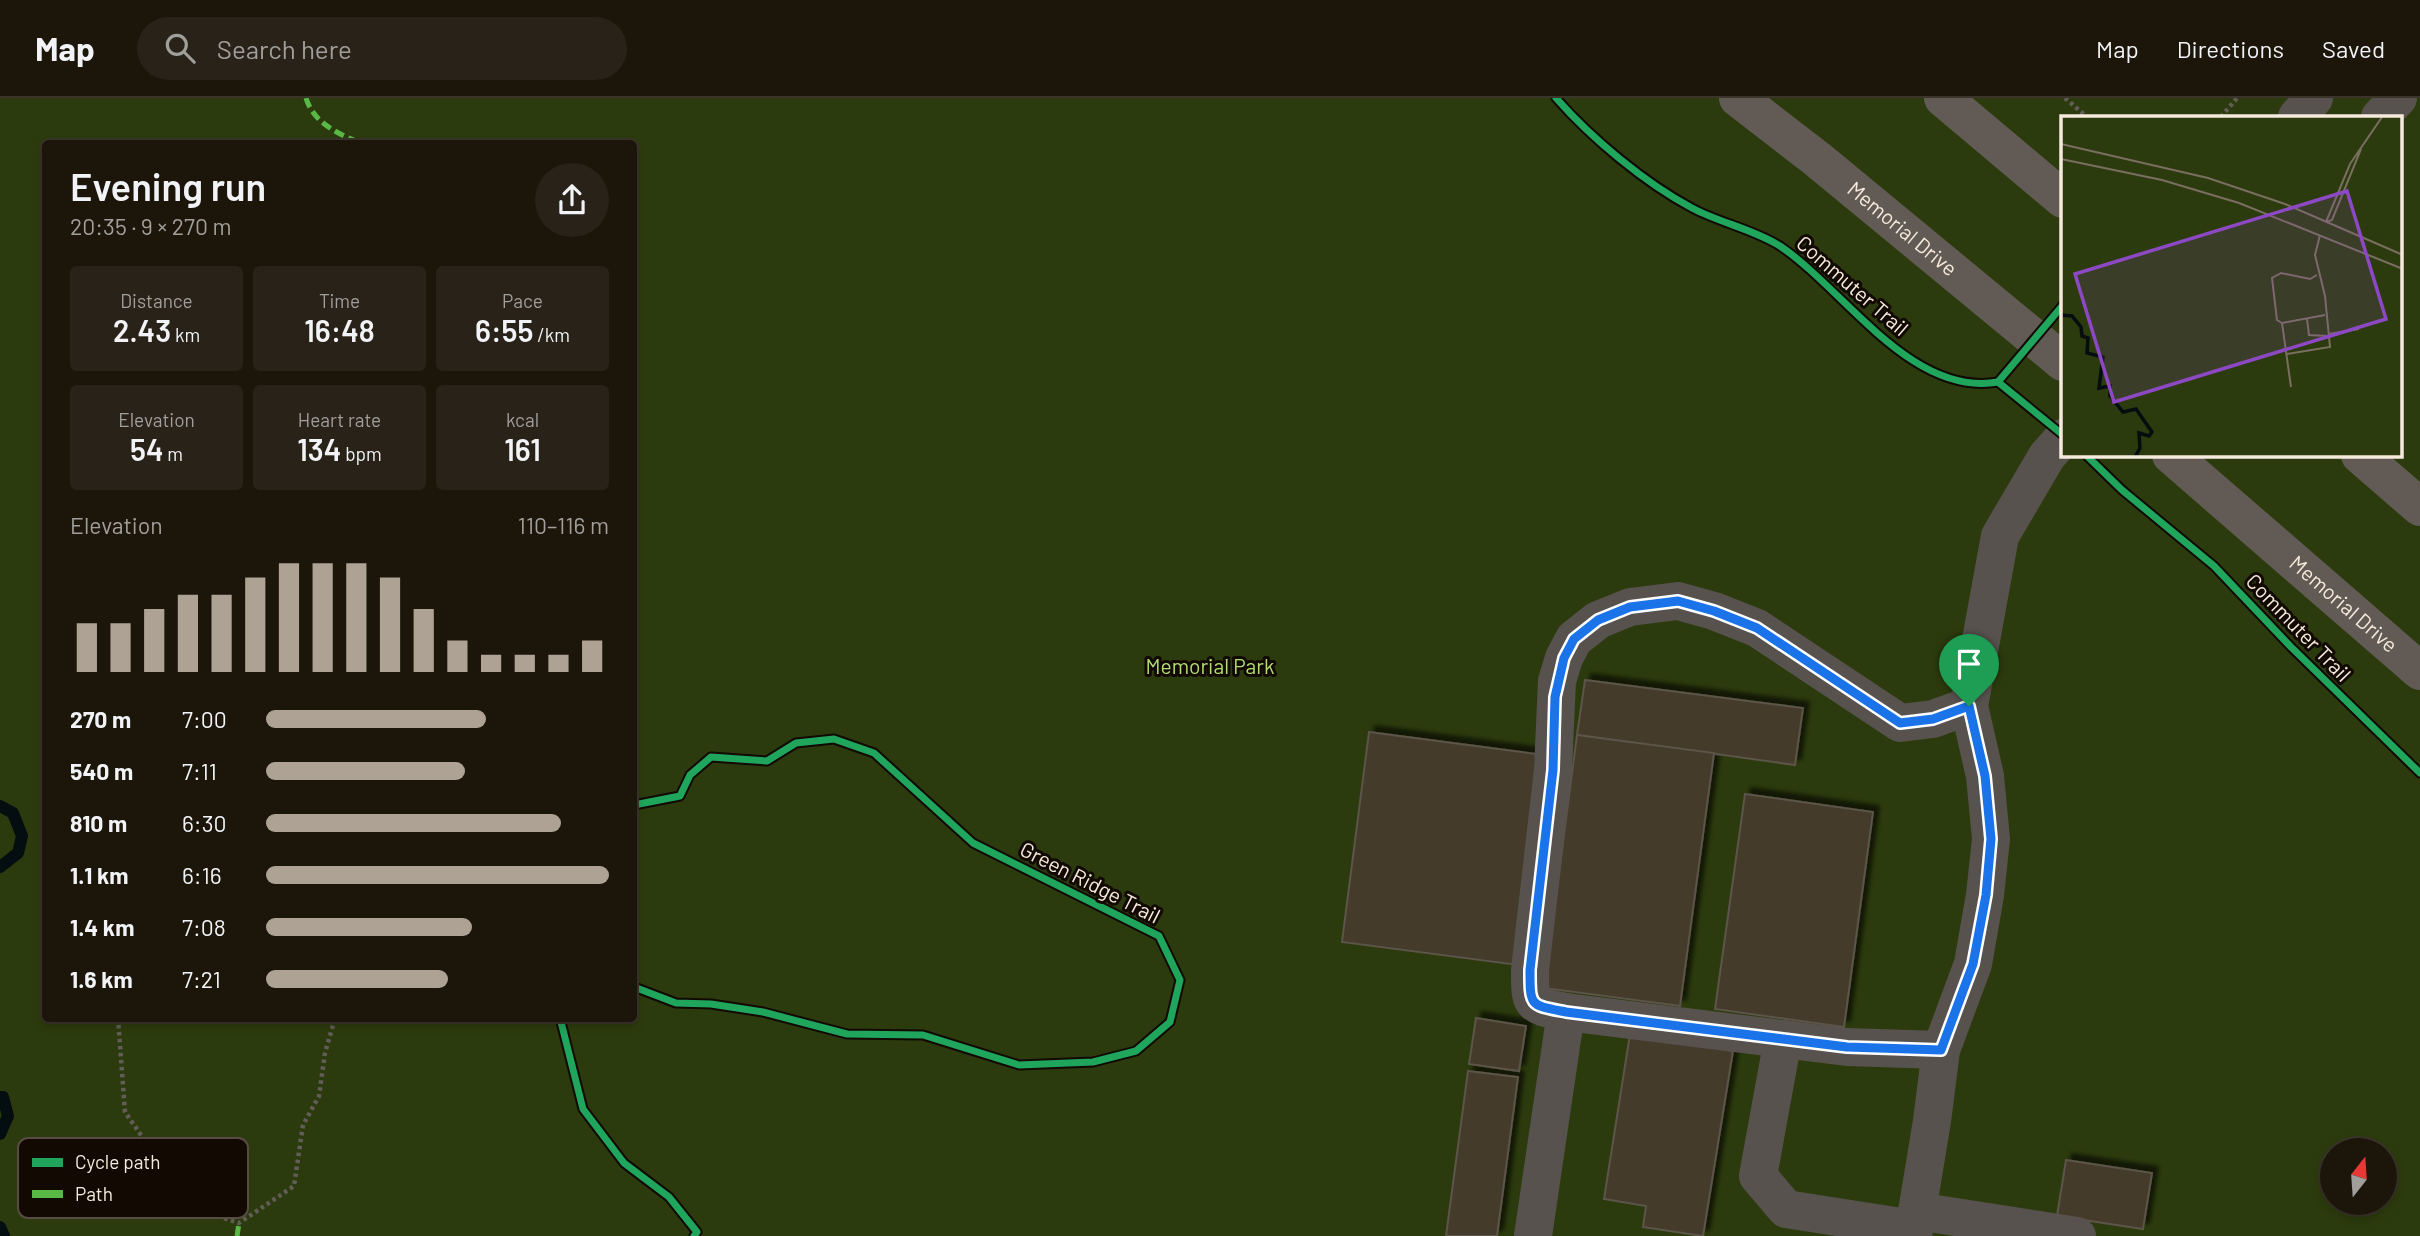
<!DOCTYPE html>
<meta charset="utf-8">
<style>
body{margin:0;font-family:Barlow,sans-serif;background:#292218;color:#f1f3f6;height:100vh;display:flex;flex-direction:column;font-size:26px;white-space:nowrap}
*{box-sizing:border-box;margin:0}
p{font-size:23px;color:#a09f9c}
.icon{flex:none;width:38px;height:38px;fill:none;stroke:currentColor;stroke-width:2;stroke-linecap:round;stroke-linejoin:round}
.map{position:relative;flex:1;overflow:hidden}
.drawer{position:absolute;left:42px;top:42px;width:595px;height:882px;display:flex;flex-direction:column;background:#1c150a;border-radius:7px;box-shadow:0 4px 10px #0003,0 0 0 2px #3a342b}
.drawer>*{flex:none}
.needle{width:46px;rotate:17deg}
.controls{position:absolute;left:2320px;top:1040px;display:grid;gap:14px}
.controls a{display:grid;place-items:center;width:77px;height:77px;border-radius:50%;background:#1c150a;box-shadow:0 4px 10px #0003,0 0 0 2px #3a342b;font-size:35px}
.pin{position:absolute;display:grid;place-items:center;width:60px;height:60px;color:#fff;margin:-72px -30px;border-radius:50% 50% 50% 0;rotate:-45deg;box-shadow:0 0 7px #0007}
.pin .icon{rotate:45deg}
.round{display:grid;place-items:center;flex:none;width:74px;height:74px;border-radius:37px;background:#292218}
.overview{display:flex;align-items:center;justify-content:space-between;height:119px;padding:0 28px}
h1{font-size:38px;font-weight:600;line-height:52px}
.figures{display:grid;grid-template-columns:repeat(3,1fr);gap:10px;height:119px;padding:7px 28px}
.figures div{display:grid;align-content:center;border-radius:7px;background:#292218;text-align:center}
.figures b{font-size:30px;font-weight:600}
.figures small{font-size:19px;font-weight:400}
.figures p{font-size:19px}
.chart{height:196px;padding:14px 28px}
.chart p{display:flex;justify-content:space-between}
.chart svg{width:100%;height:126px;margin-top:7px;stroke:#ada294;stroke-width:6}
ul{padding:0 28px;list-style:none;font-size:23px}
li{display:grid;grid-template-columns:112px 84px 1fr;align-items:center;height:52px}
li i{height:18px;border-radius:9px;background:#ada294}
header{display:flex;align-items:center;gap:42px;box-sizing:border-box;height:98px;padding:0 35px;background:#1c150a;border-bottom:2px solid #3a342b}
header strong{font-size:33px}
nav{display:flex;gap:38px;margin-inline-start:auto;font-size:24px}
.search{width:490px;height:63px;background:#292218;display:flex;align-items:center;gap:18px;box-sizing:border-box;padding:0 24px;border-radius:38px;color:#a09f9c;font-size:26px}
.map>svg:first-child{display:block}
.green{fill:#2c3b0d;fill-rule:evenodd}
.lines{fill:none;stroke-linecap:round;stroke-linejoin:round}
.stream{stroke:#040d0f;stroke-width:12}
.building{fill:#453b2c;stroke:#5c5448;stroke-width:2;filter:url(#shadow)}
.path{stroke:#625d57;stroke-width:4.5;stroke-dasharray:3.5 3.5;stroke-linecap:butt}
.minor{stroke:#58524f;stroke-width:38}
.major{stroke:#625b55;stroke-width:38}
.quiet{stroke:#58b947;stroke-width:5;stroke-dasharray:10 5;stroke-linecap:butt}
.cycleway-casing{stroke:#110902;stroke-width:11}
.cycleway{stroke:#20a55d;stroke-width:7}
.route-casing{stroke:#fff;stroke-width:14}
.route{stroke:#1a73e8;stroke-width:9}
.labels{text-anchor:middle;stroke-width:6;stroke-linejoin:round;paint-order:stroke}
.street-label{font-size:21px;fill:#f6eadc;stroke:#110902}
.park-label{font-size:21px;fill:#b1df71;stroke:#110902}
.inset-river{fill:none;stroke:#040d0f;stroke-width:3.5}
.inset-road{fill:none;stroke:#796e60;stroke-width:2}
.view{fill:#8d48c3;fill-opacity:0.15;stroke:#8d48c3;stroke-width:3.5}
.inset-edge{fill:none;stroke:#f6eadc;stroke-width:3.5}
.key{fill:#110902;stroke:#564c43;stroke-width:2}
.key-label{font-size:19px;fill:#f6eadc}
</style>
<header>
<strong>Map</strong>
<div class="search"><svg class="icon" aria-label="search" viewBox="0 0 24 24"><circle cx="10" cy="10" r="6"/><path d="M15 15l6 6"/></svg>Search here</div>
<nav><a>Map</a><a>Directions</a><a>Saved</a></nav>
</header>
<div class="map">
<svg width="2420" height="1138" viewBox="0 0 2420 1138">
<defs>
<filter id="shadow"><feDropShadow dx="6" dy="-6" stdDeviation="2" flood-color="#0009"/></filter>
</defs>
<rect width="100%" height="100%" fill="#251c0e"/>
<!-- green -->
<path class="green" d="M0 0H2420V1138H0ZM2063 19H2401V357H2063ZM46 46H634V920H46ZM2333 1052H2385V1104H2333Z"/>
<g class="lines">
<!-- stream -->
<g class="stream">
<polyline points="0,708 13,715 22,738 18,755 0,769"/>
<polyline points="0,999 3,999 8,1018 0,1036"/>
<polyline points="0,1129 4,1138"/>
</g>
</g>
<!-- building -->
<g class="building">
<polygon points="1585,582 1803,610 1795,667 1577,637"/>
<polygon points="1369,634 1544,657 1518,867 1342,844"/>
<polygon points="1577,637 1714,655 1680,908 1544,890"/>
<polygon points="1745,696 1873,714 1844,929 1715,911"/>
<polygon points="1476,920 1526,928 1519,973 1469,966"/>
<polygon points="1630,936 1733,953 1703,1138 1643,1129 1646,1108 1604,1101"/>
<polygon points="1468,973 1518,979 1497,1138 1446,1138"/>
<polygon points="2066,1062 2152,1075 2143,1131 2057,1118"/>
</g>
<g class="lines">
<!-- path -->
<g class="path">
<polyline points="2065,0 2087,19"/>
<polyline points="2221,19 2237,0"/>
<polyline points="118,920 125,1014 191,1109 239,1125 294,1088 303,1027 319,998 325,955 335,920"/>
</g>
<!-- minor -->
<g class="minor">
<polyline points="2297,19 2314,0"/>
<polyline points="2380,19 2398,0"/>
<path d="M1566 914C1530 907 1530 909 1530 872L1553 672 1557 583 1564 560 1574 541 1598 522 1630 509 1678 503 1714 513 1757 530 1900 625 1933 621 1969 608"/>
<polyline points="1783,941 1758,1078 1786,1111 1914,1131"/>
<polyline points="1917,1113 2077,1138"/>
<polyline points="1533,1138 1566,914 1847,949 1941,952"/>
<polyline points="1913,1138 1932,1023 1941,952 1973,866 1985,797 1991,741 1985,678 1969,608 2000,438 2047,358 2063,340"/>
</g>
<!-- major -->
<g class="major">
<path id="s1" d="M1738 0 1817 61 2063 264"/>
<polyline points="1943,0 2063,101"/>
<path id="s2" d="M2171 357 2420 573"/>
<polyline points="2360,357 2420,409"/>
</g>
<!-- quiet -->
<g class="quiet">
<path d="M306 0C314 26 339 36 363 46"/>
<polyline points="237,1138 239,1125"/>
</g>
<!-- cycleway casing -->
<g class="cycleway-casing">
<g id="cycleway">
<path d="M1556 0C1591 40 1645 85 1692 110 1720 125 1753 131 1780 148 1845 192 1911 299 1998 284L2063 337"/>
<polyline points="1998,284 2063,207"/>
<polyline points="2086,357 2122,392 2214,468 2291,549 2420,675"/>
<polyline points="634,707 680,698 690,677 711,659 767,663 796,645 834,641 874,655 973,745 1159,838 1180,882 1170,924 1136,953 1093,964 1019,967 923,937 847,936 763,914 711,906 676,905 634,889"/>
<polyline points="560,920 583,1011 624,1065 669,1099 697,1134 694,1138"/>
</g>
</g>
<!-- cycleway -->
<use href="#cycleway" class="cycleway"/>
</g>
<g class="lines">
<!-- route casing -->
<g class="route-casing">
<path id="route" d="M1678 503 1714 513 1757 530 1900 625 1933 621 1969 608 1985 678 1991 741 1986 797 1973 866 1941 952 1847 949 1566 914C1530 907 1530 909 1530 872L1553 672 1555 599 1564 560 1574 541 1598 522 1630 509Z"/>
</g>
<!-- route -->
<use href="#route" class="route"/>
</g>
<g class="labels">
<!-- street labels -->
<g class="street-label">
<text dy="7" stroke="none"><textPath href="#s1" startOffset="210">Memorial Drive</textPath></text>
<text transform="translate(1852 188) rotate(41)" y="7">Commuter Trail</text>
<text dy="7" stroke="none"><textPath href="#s2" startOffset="228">Memorial Drive</textPath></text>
<text transform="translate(2298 530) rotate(46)" y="7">Commuter Trail</text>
<text transform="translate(1090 785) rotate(27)" y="7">Green Ridge Trail</text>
</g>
<!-- park labels -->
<g class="park-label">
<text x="1210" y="576">Memorial Park</text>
</g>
</g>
<!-- overview -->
<g transform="translate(2061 18)">
<rect width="341" height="341" fill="#251c0e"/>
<path d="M0 1H341V341H0Z" fill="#2c3b0d"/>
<path class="inset-river" d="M0 199 11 200 20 211 21 220 27 222 26 237 42 241 38 272 49 270V280L62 296 75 293 91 316 88 320 78 317 79 332 74 341"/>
<path class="inset-road" d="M0 28 147 62 224 88 342 139M0 43 101 64 178 87 342 153M265 106 289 48 321 1M265 106 271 104 300 33M246 203 248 219 268 220M221 207 216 204 211 162 220 157 249 163 256 159M267 218 298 213M226 238 269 231 264 180 254 139 259 119M230 271 221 207 264 199"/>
<path class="view" d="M286 75 325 203 53 286 14 158Z"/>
<rect width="341" height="341" class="inset-edge"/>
</g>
<!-- legend -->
<rect x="18" y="1040" width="230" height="80" rx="10" class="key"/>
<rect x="32" y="1060" width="31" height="9" fill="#20a55d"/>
<rect x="32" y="1092" width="31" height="8" fill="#58b947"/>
<g class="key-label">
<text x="75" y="1071">Cycle path</text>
<text x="75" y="1103">Path</text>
</g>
</svg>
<div class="controls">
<a><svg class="needle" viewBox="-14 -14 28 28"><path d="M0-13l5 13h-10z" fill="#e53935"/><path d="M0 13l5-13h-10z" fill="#a09f9c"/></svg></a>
</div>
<div class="pin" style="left:1969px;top:608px;background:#1e9e55"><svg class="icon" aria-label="arrive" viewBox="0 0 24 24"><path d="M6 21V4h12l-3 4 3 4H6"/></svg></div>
<section class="drawer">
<div class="overview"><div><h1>Evening run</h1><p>20:35 · 9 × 270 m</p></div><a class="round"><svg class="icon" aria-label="share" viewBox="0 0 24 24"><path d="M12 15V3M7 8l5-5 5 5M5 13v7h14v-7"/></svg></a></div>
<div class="figures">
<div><p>Distance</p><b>2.43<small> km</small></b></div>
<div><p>Time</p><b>16:48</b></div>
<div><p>Pace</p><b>6:55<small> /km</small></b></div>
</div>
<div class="figures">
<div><p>Elevation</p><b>54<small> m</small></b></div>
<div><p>Heart rate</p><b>134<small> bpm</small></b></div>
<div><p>kcal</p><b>161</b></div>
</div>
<div class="chart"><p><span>Elevation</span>110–116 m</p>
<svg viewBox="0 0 160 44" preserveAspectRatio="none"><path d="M5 44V27M15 44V27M25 44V22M35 44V17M45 44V17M55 44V11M65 44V6M75 44V6M85 44V6M95 44V11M105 44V22M115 44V33M125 44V38M135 44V38M145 44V38M155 44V33"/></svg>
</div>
<ul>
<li><b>270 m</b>7:00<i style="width:64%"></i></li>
<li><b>540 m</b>7:11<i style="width:58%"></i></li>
<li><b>810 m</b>6:30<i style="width:86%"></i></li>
<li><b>1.1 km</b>6:16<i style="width:100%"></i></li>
<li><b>1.4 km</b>7:08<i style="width:60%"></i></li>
<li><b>1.6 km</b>7:21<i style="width:53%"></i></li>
</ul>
</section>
</div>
